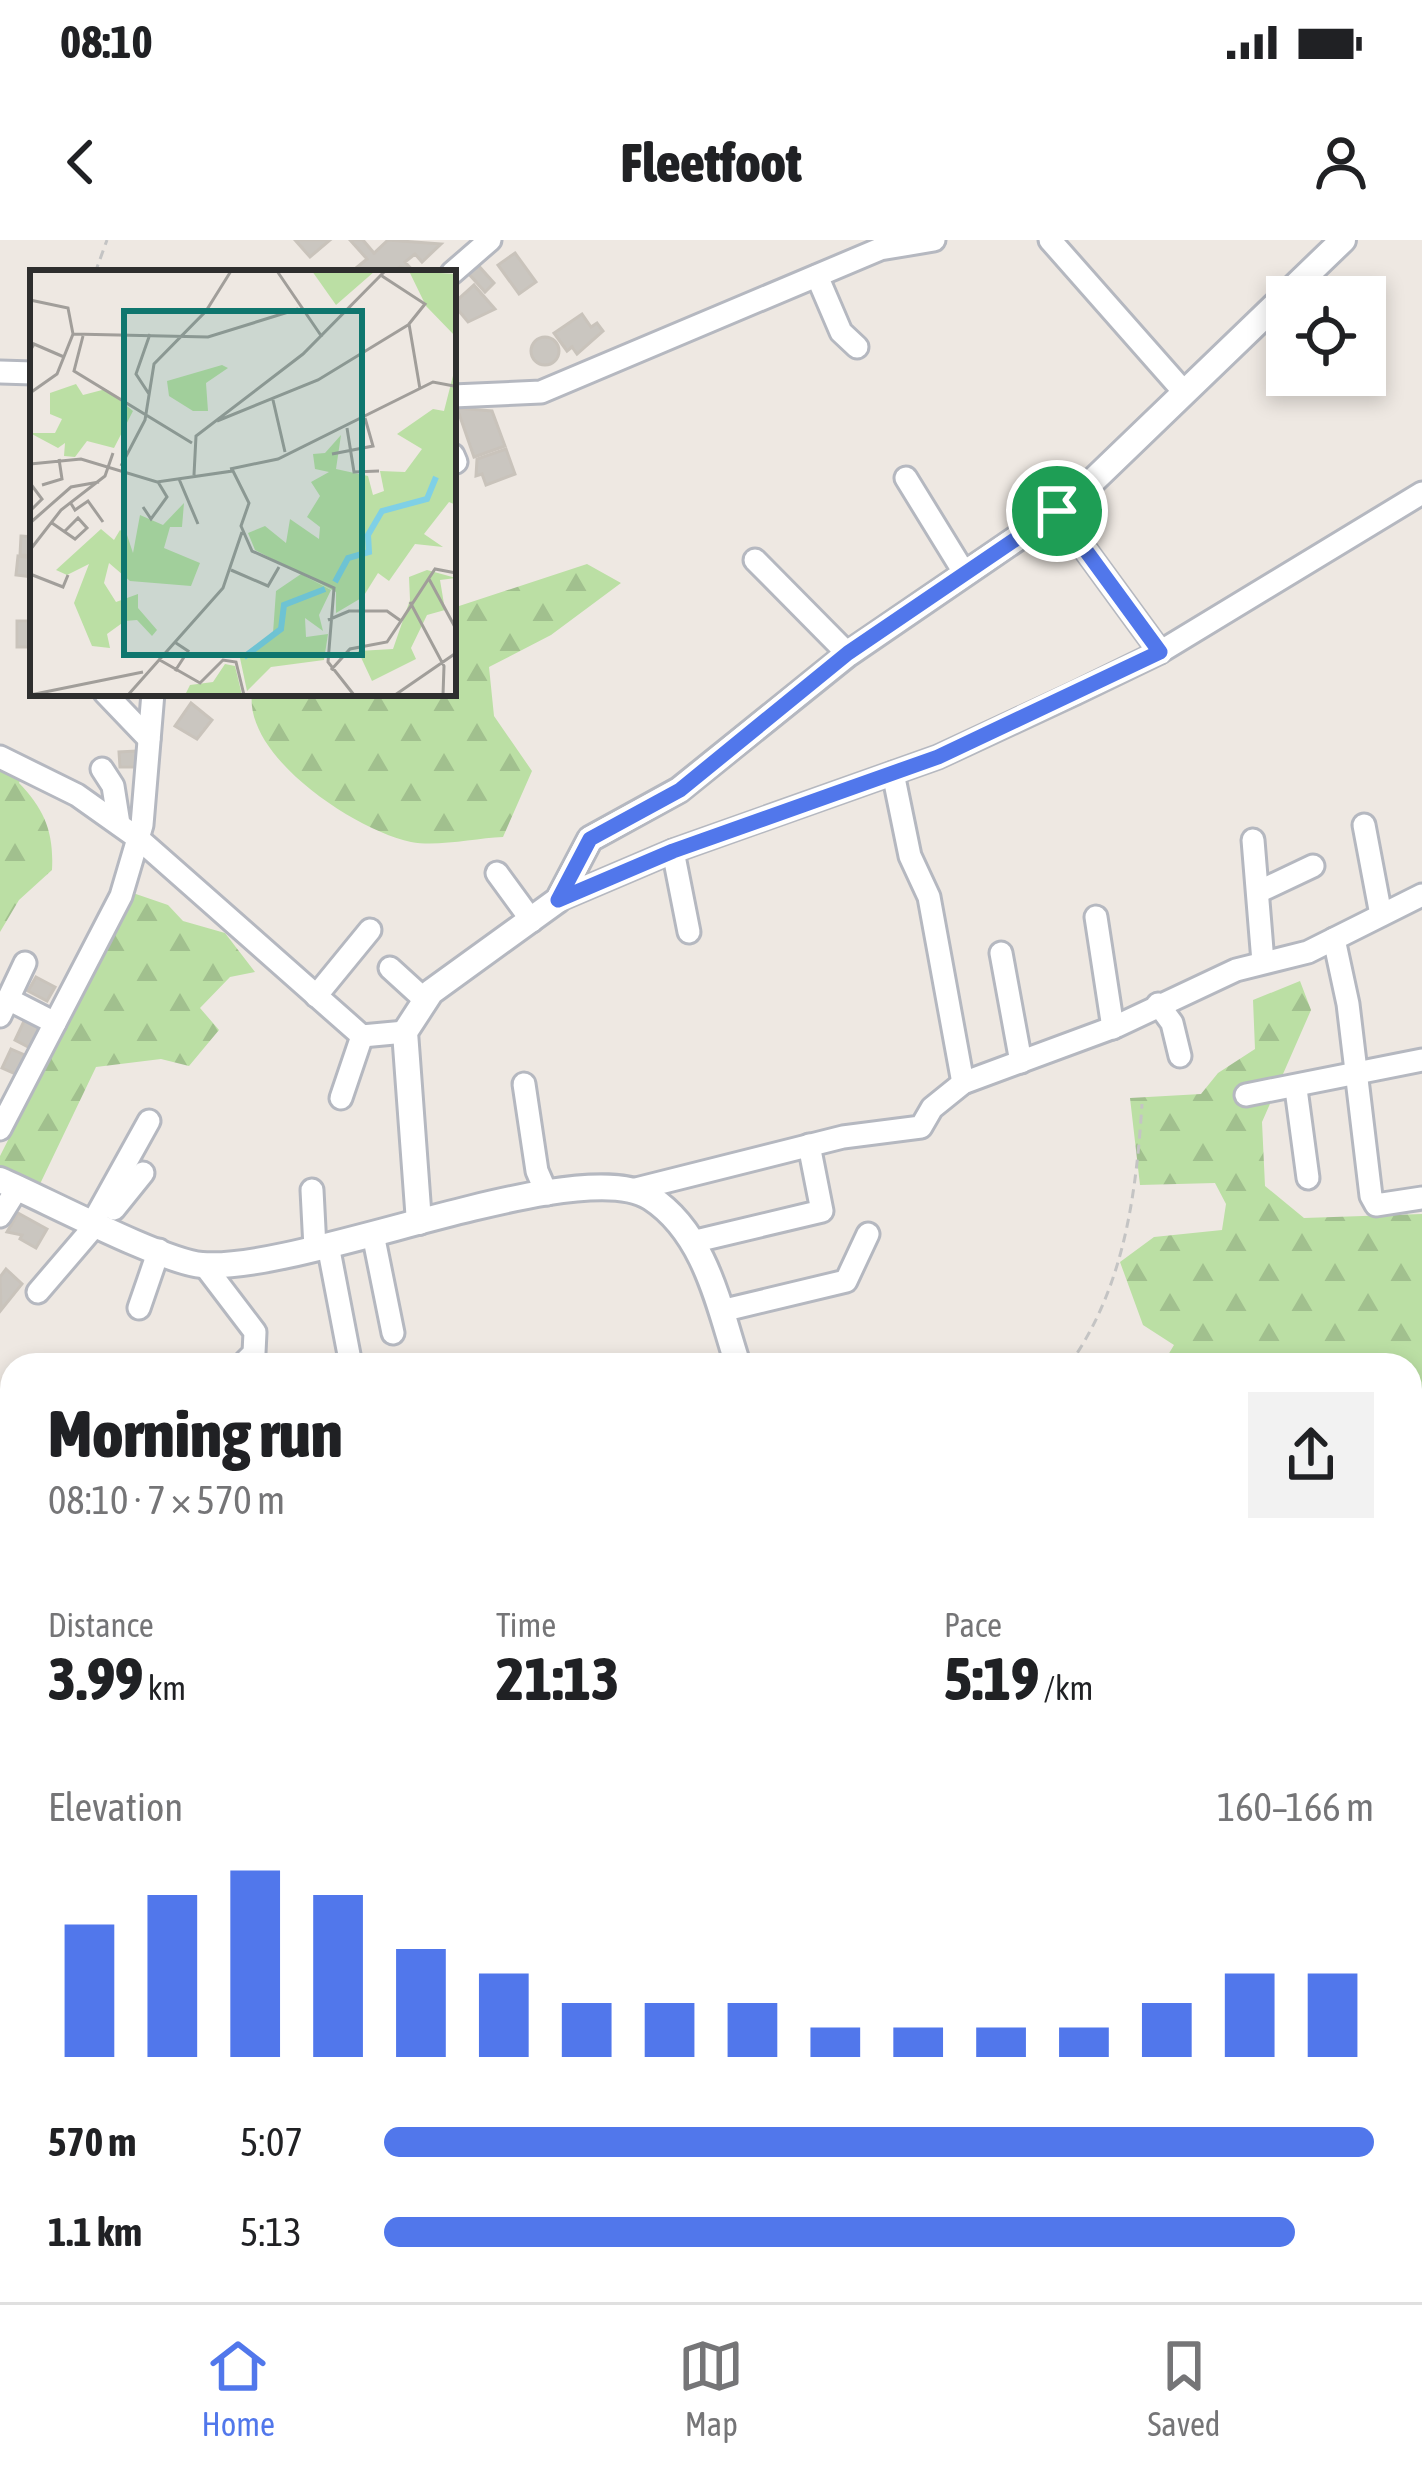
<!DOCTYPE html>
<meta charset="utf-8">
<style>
body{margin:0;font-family:"Asap Condensed",sans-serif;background:#f2f2f2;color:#202124;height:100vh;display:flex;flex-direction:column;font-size:45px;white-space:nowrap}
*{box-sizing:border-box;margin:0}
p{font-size:39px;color:#757577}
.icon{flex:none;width:66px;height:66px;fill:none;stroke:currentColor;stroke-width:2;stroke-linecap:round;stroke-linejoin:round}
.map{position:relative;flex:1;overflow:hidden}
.panel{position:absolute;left:0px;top:1113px;width:1422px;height:951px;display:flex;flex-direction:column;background:#fff;border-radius:36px 36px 0 0;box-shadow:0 6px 18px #0003}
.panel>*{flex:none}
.controls{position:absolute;left:1266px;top:36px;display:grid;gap:24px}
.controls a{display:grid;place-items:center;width:120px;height:120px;border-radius:0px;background:#fff;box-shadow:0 6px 18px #0003;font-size:60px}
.pin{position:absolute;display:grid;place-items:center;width:102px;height:102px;color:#fff;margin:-51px;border:6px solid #fff;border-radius:50%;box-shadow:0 3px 12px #0007}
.round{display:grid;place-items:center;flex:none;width:126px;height:126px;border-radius:0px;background:#f2f2f2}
.head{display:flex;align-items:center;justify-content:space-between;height:204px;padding:0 48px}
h1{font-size:66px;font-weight:800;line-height:90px}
.stats{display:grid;grid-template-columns:repeat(3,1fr);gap:18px;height:204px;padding:12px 48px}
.stats div{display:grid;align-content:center}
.stats b{font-size:60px;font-weight:800}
.stats small{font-size:33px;font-weight:400}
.stats p{font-size:33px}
.chart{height:336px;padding:24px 48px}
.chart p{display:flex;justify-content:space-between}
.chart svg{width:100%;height:216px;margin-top:12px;stroke:#5177eb;stroke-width:6}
ul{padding:0 48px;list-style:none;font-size:39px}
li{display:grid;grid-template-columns:192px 144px 1fr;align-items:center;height:90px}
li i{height:30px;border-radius:15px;background:#5177eb}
.status{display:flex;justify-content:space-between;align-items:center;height:84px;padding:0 60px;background:#fff;direction:ltr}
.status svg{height:33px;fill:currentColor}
header{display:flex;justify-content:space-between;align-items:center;height:156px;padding:0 48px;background:#fff;font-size:54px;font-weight:800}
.menu{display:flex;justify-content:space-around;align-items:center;height:168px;border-top:3px solid #e0e0e0;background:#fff;font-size:33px;color:#757577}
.menu a{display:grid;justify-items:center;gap:6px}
.menu .active{color:#5177eb}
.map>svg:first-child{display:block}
.forest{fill:url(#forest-firs)}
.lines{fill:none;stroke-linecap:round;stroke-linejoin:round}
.stream{stroke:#7fd0e6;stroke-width:4.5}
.building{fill:#cac6c0;stroke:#c9c3bb;stroke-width:3}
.minor-casing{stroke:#b5b8c0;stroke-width:27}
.tertiary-casing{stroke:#b5b8c0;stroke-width:30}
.path{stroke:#c4c4c4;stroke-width:3;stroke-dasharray:9 6;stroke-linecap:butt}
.minor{stroke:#fff;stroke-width:21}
.tertiary{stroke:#fff;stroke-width:24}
.route-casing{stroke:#fff;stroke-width:24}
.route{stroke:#5177eb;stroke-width:15}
.inset-river{fill:none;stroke:#7fd0e6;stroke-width:6}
.inset-road{fill:none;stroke:#a19e9a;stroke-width:3}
.view{fill:#0f766e;fill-opacity:0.15;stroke:#0f766e;stroke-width:6}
.inset-edge{fill:none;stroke:#2e2e2e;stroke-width:6}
</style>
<div class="status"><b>08:10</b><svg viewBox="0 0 49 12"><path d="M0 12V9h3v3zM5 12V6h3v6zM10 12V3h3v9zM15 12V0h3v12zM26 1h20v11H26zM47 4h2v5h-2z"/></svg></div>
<header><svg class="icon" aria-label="back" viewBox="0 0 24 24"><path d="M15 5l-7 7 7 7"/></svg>Fleetfoot<svg class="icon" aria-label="person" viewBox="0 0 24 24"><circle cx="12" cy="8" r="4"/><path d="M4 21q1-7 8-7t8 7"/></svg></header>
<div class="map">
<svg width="1422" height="2062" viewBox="0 0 1422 2062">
<defs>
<pattern id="forest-firs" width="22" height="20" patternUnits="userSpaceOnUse" patternTransform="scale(3)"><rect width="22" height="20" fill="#bbdfa4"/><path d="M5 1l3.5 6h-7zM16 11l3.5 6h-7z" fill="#a1c08e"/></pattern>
</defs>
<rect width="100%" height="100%" fill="#eee8e2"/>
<!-- forest -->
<g class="forest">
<path d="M587 324 621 343 551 395 489 427 494 476 532 531 503 597C476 598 438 607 411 602 355 590 244 517 252 453H453V368Z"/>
<path d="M0 520 24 530 19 543C45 570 54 593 52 630L19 660 0 692Z"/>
<polygon points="133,653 168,665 183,681 225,693 255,732 230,737 200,768 219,790 189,826 161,819 96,827 40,944 0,926 0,916"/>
<polygon points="1300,741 1311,770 1262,882 1265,946 1304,978 1422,974 1422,1715 1410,1713 1410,1125 1162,1125 1174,1105 1143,1085 1120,1022 1154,997 1222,990 1226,964 1215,943 1140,945 1130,858 1201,854 1218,833 1255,809 1253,760"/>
<polygon points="0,1332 12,1339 12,1609 0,1595"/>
<polygon points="12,1743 12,1857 0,1861 0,1755"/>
<polygon points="461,2052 560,2052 552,2062 453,2062"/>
<polygon points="754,2052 1209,2052 1205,2062 733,2062"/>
</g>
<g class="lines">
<!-- stream -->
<g class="stream">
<polyline points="1410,1472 1422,1471"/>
<polyline points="747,2062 770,2052"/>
</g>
</g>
<!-- building -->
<g class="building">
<polygon points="295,0 330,0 310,17"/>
<polygon points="350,0 363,0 374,13 388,0 441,4 422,22 415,14 405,22 415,33 400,27 393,33 360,33 356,28 367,19"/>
<polygon points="515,13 536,42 519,54 498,25"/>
<polygon points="477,24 494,43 485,52 468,33"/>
<polygon points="474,45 495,69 468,82 453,64"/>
<polygon points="582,74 591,87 597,83 603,91 577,114 572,107 567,111 554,93"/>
<circle cx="545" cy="111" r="14"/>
<polygon points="457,168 492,171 505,206 474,217"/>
<polygon points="506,209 515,234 486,245 482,234 476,236 477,219"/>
<polygon points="21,296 33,297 33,316 20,315"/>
<polygon points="18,316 33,318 33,337 16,335"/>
<rect x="17" y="381" width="12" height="26"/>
<polygon points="191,463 212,480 197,499 175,486"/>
<polygon points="136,511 137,527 120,527 119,512"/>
<polygon points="36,737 55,747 47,761 28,751"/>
<polygon points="25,779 43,788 32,809 15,800"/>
<polygon points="11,809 27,816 18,835 2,828"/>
<polygon points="18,973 47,989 36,1008 20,999 22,995 7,992"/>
<polygon points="6,1029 22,1044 1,1070 0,1037"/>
</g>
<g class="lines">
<!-- minor casing -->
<g class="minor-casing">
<g id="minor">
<polyline points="1050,0 1185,153"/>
<polyline points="452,33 490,0"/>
<polyline points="817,36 841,92 857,107"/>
<polyline points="0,132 33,133"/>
<polyline points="453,156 541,152 880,9 934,0"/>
<polyline points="453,215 456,222"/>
<polyline points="906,238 965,334"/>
<polyline points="1057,271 1160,412"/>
<polyline points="755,320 848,414"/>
<polyline points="105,453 149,499"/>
<polyline points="0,517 77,555 139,599 362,796 405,792"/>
<polyline points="102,529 113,546 119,584"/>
<polyline points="893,533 910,616 929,657 963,843"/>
<polyline points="1364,585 1381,675"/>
<polyline points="1253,600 1263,722"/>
<polyline points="673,611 689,692"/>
<polyline points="497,633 532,681"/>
<polyline points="1258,652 1313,626"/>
<polyline points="558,660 673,611 938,517 1076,453 1160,412 1422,253"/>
<polyline points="1096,677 1113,788"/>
<polyline points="1334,699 1348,764 1371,956 1376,965 1422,958"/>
<polyline points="1001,713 1021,822"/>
<polyline points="390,728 424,759"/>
<polyline points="316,756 370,690"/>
<polyline points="8,759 55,783"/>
<polyline points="1158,764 1172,783 1180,816"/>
<polyline points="0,776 25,723"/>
<polyline points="524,844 537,931 547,954"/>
<polyline points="1296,849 1308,938"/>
<polyline points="1246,855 1422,820"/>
<polyline points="341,858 362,796"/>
<polyline points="0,889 121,656 142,585 153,453"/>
<polyline points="312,950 315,1008"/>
<polyline points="632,950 843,897 921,887 932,868 963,843 1117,786 1236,730 1308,712 1422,655"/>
<polyline points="114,969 143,933"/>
<polyline points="0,976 18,947"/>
<polyline points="94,980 149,881"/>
<polyline points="373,994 393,1093"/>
<polyline points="692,1002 822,971 809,905"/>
<polyline points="328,1005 351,1125"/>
<polyline points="204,1025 255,1092 254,1113 242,1125"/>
<polyline points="38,1052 98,982"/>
<polyline points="139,1068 159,1010"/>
<polyline points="721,1071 846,1041 868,994"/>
<polyline points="1410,1811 1422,1811"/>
<polyline points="1410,2025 1422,2024"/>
<polyline points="88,2052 97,2062"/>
<polyline points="232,2062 243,2052"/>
<polyline points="364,2062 370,2052"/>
<polyline points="1329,2062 1334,2052"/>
</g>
</g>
<!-- tertiary casing -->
<g class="tertiary-casing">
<g id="tertiary">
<path d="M0 940C44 959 163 1022 202 1025 302 1033 580 911 651 958 706 994 719 1067 738 1125"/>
<polyline points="419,982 405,792 431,752 558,660 590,599 679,550 848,414 1073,260 1343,0"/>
<polyline points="1222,2062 1223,2052"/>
</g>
</g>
<!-- path -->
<g class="path">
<polyline points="95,33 107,0"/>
<path d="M1069 1125C1124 1048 1136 956 1142 864"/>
</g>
<!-- minor -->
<use href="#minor" class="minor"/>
<!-- tertiary -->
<use href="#tertiary" class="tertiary"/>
</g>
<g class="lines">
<!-- route casing -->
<g class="route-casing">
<polygon id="route" points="1057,271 1160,412 938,517 673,611 558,660 590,599 680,550 848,413"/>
</g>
<!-- route -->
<use href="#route" class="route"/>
</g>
<!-- overview -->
<g transform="translate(30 30)">
<rect width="426" height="426" fill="#eee8e2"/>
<path d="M282 1H345L306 35ZM379 1 426 4V67L396 36ZM426 94V235L419 232 394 264 413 277 385 274 359 311 348 303 333 327 306 343V322L225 280 218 263 235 256 256 273 260 249 289 269 290 257 277 247 290 226 281 212 299 202 285 199 283 184 295 183 311 165 306 199 338 206 343 225 354 221 350 201 375 202 392 179 367 164 403 139 414 141ZM192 95 198 98 176 113 178 141H163L139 126 137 111ZM46 114 53 125 76 119 103 141 84 178 57 171 45 187 34 186 35 173 28 178 0 163H25L32 149 20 144V123ZM154 233 152 257H140L134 278 170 293 161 316 100 311 79 293 74 313 86 332 108 324V338L127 360 122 366 107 350 95 351 77 364 80 378 62 376 44 333 59 294 37 305 26 300 71 259 84 270 90 260 97 265 103 283 110 245 133 255ZM397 300 426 308 410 310 415 340 397 345 381 378 386 389 342 411 328 381 363 379 380 330 379 307ZM271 304 301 320 289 345 293 361 275 348 276 367 298 364 294 390 241 397 217 421 210 388 243 363 246 321ZM195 394 205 396 212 425H155L160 415 183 412Z" fill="#bbdfa4"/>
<path class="inset-river" d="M305 312 318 288 339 282 338 265 352 241 397 229 406 207M214 387 251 359 254 335 295 319"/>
<path class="inset-road" d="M247 1 292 67M352 6 395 34 379 54 390 119M0 30 38 38 43 64 27 104 0 123M43 64 178 67 268 39M53 66 44 101 162 173M0 81 4 74 34 87M119 124 106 104 120 64M243 130 255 182M187 151 288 110 378 55M317 158 324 202 349 201M302 184 343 176 335 148M0 194 51 189 127 212 203 201 219 233 211 256 222 281 304 318 298 392 324 425M91 196 115 150 124 94 176 41 201 1M200 199 248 189 403 112 424 116M164 205 166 166 273 84 355 1M149 209 168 254M0 213 12 229 0 241M12 215 32 209 29 189M40 232 45 240 58 231 73 252M113 237 121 249 137 227 128 212M0 253 41 217 69 212M22 253 45 269 57 258 48 248 35 261M0 280 31 240 75 206 83 183M201 300 238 316 249 297M0 304 33 317 38 305M399 309 426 359M380 332 414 396 413 425M298 350 319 341H357L371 351 357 372 320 379 301 400M371 351 405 299 426 303M128 389 170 413 193 390 206 392 214 425M145 401 158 381 146 373M0 425 113 402M98 425 193 318 212 262M365 425 426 383"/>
<path class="view" d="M94 41H332V385H94Z"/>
<rect width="426" height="426" class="inset-edge"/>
</g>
</svg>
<div class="controls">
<a><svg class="icon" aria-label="locate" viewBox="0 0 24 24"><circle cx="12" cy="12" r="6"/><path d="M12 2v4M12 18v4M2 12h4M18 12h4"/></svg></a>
</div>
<div class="pin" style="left:1057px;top:271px;background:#1e9e55"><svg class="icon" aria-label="arrive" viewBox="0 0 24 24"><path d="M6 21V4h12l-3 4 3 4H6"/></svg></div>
<section class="panel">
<div class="head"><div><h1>Morning run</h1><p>08:10 · 7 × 570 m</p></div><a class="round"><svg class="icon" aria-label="share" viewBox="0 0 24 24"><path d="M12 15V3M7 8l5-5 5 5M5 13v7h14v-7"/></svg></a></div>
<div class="stats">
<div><p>Distance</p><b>3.99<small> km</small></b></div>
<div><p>Time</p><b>21:13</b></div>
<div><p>Pace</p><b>5:19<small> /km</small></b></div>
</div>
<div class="chart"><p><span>Elevation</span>160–166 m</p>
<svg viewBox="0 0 160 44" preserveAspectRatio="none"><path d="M5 44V17M15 44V11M25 44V6M35 44V11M45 44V22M55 44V27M65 44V33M75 44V33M85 44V33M95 44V38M105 44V38M115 44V38M125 44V38M135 44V33M145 44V27M155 44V27"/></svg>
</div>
<ul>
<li><b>570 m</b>5:07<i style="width:100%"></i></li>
<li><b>1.1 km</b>5:13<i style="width:92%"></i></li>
</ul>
</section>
</div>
<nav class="menu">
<a class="active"><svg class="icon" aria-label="home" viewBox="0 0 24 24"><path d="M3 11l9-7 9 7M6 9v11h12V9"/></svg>Home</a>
<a><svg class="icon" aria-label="map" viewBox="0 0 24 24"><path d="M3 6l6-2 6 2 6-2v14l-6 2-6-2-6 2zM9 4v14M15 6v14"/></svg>Map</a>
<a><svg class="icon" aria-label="saved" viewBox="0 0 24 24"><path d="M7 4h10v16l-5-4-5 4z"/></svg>Saved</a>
</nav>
